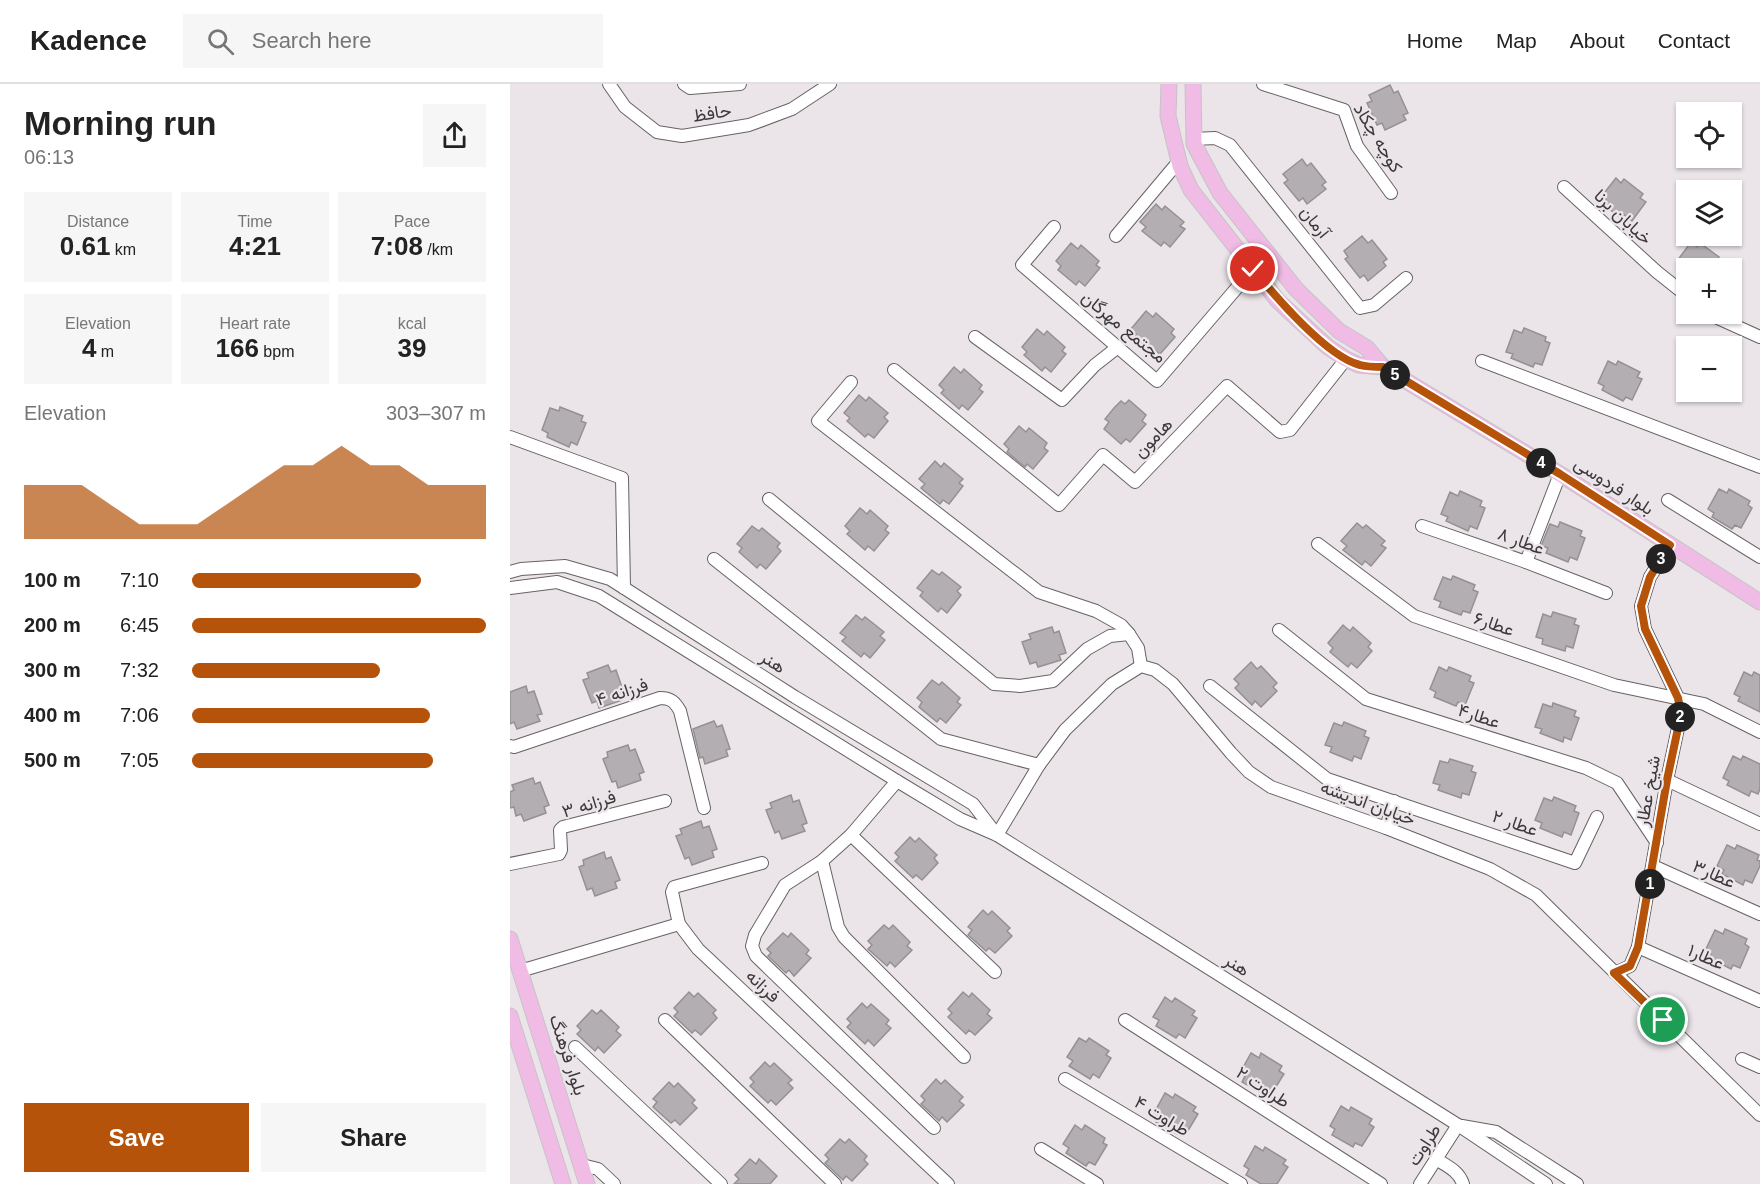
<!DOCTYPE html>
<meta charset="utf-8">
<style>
body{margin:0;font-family:Helvetica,Vazirmatn,sans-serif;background:#f6f6f6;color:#222;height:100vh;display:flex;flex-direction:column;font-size:22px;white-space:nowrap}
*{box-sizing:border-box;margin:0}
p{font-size:20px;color:#767676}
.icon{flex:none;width:33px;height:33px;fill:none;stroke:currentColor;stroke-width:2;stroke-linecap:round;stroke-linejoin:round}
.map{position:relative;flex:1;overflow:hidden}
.side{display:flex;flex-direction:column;background:#fff;width:510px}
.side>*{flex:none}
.fabs{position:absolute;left:1166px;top:18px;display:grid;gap:12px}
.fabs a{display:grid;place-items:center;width:66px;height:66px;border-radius:0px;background:#fff;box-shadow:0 2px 4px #0004;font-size:30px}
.pin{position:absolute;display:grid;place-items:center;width:51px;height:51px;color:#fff;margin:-26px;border:3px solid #fff;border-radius:50%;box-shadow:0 2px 6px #0007}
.km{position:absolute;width:30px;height:30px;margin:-15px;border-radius:50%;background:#222;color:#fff;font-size:16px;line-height:30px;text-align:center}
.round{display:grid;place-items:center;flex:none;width:63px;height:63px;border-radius:0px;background:#f6f6f6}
.head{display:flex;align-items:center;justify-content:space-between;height:102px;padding:0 24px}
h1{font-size:33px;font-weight:700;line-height:45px}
.stats{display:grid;grid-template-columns:repeat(3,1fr);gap:9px;height:102px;padding:6px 24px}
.stats div{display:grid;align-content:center;border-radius:0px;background:#f6f6f6;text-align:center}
.stats b{font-size:26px;font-weight:700}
.stats small{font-size:16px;font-weight:400}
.stats p{font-size:16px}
.chart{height:168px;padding:12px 24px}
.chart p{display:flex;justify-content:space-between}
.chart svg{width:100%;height:108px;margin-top:6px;fill:#b45309;opacity:.7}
.primary-button{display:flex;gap:12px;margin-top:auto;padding:12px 24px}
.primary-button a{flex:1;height:69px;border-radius:0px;background:#b45309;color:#fff;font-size:24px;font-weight:700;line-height:69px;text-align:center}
.primary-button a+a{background:#f6f6f6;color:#222}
ul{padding:0 24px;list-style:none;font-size:20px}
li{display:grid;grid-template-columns:96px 72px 1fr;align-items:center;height:45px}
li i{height:15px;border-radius:8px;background:#b45309}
header{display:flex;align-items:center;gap:36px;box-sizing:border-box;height:84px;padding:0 30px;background:#fff;border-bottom:2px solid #e0e0e0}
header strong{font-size:28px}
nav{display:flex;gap:33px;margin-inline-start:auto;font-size:21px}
.search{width:420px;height:54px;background:#f6f6f6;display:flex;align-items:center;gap:15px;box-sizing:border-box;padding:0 21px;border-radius:0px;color:#767676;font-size:22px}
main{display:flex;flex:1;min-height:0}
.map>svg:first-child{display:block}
.building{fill:#b3aeb2;stroke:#959094;stroke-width:1.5}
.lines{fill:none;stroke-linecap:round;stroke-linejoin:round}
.minor-casing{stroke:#676265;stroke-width:14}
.major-casing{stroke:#c4c4c4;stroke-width:17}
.minor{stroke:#fff;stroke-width:12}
.major{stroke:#f0bce6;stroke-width:15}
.route-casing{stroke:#fff;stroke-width:12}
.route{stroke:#b45309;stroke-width:8}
.labels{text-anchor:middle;stroke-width:4.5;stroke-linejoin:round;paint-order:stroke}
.street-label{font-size:18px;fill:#3c393b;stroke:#ebe5e9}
</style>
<header>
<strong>Kadence</strong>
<div class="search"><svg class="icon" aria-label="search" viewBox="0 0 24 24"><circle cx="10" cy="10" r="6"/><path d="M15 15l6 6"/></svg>Search here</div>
<nav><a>Home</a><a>Map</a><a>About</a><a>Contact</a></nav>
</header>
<main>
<section class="side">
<div class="head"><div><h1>Morning run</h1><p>06:13</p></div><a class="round"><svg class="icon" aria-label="share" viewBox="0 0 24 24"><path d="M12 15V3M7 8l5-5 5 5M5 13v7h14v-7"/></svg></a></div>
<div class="stats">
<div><p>Distance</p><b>0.61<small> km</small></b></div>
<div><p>Time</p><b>4:21</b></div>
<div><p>Pace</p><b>7:08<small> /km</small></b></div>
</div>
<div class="stats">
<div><p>Elevation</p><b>4<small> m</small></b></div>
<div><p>Heart rate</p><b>166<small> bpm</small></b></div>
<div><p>kcal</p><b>39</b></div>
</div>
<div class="chart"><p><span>Elevation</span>303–307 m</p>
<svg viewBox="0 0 160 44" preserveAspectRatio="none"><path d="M0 44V22L10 22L20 22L30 30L40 38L50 38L60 38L70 30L80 22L90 14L100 14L110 6L120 14L130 14L140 22L150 22L160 22V44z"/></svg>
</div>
<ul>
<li><b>100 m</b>7:10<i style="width:78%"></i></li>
<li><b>200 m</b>6:45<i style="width:100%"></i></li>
<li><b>300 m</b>7:32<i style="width:64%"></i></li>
<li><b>400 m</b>7:06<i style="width:81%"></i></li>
<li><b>500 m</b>7:05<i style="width:82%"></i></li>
</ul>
<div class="primary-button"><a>Save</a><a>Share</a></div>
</section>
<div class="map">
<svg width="1250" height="1100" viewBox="0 0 1250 1100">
<rect width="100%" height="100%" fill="#ebe5e9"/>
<!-- building -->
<g class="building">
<polygon points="880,1 884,9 888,7 898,29 893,31 896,36 875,46 872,39 867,41 857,19 862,17 859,11"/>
<polygon points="792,75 797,82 801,79 816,98 812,101 816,105 797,120 793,114 789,117 774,99 778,96 773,90"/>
<polygon points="1106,94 1111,99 1114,95 1133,110 1130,114 1136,118 1122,137 1114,131 1112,135 1093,120 1096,116 1091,113"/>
<polygon points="646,120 652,126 655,122 674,138 670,142 675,145 660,163 654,158 651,162 632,147 636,143 630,138"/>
<polygon points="852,152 858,159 862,156 877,175 873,178 876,182 858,197 854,191 850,194 835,175 838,173 834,167"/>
<polygon points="1181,158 1187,163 1190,159 1209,173 1206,177 1214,184 1168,184 1171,180 1167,177"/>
<polygon points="561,159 568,165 571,161 589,177 586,181 590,184 575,202 569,197 566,201 548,186 551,182 546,177"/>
<polygon points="636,227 643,233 646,229 664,245 661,249 665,253 650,270 644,266 641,270 623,253 626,250 621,245"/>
<polygon points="1014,244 1036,253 1035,257 1040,259 1032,281 1025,279 1023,283 1001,274 1003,270 996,268 1004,246 1012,249"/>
<polygon points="527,245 534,251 537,247 555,263 552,267 556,270 541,288 535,283 532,287 514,271 517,268 512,263"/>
<polygon points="1098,277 1106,281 1108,277 1130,288 1127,293 1132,295 1122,316 1116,313 1113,317 1092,306 1094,302 1088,299"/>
<polygon points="444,283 451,289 454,285 472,301 469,305 473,308 458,326 452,321 449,325 431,309 434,306 429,301"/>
<polygon points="349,311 356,317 359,313 378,329 374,333 378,337 364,354 358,350 355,353 337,337 340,334 334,329"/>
<polygon points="619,316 636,331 632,337 636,340 620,358 616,355 611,360 594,345 599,338 595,335 604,324 611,317 615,320"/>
<polygon points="50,323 73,332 71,337 76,339 67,361 61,358 59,363 37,353 38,349 32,346 40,324 49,327"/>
<polygon points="509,342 516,348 519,344 537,359 534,364 538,367 523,385 517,380 515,383 497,368 499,365 494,360"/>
<polygon points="425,377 431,383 434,379 453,395 449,399 453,402 439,420 433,416 430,420 411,404 415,400 409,395"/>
<polygon points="1209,405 1217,409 1219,405 1240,417 1238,421 1242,424 1231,444 1225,441 1222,445 1202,433 1204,429 1198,425"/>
<polygon points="950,407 972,417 970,422 975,424 967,445 960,442 958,447 936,437 938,433 931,430 940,408 948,412"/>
<polygon points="350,424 357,430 360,426 378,442 375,446 379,449 364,467 358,462 355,466 337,450 340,447 335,442"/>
<polygon points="1050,438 1072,447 1070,452 1075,454 1067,476 1060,473 1058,478 1036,469 1038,464 1031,462 1040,440 1048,443"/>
<polygon points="847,439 853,444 856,441 875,457 871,461 876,464 861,482 855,477 852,481 833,466 837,462 831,457"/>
<polygon points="242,442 249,447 252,444 270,459 267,463 271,467 256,485 250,480 247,484 229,468 232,464 227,460"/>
<polygon points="422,486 429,491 432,488 451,503 447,507 451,511 437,529 431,524 428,528 410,512 413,508 407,504"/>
<polygon points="943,492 965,501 963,506 968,508 960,529 953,527 951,531 929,523 931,518 924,515 933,493 941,496"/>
<polygon points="1043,528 1066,535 1064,540 1069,542 1063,564 1056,562 1055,567 1032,560 1033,555 1026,553 1033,530 1041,533"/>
<polygon points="346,531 352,536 355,533 374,548 370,552 375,556 360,574 354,569 351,573 332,557 336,553 330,549"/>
<polygon points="833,541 840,547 843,543 861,559 858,563 862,567 847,584 841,579 838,583 820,568 823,564 818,559"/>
<polygon points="542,543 544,549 549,547 556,569 549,571 551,576 528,583 526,578 520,580 512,558 521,555 519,550"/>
<polygon points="741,578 747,585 751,582 767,599 763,603 767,607 751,623 745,617 742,621 725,604 729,600 724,595"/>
<polygon points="98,581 101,588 106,586 114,609 109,610 112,616 89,624 87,617 82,619 73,596 79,594 77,589"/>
<polygon points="929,583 937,587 939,583 961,592 959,597 964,599 955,621 948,618 946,622 924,613 926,608 920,605"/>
<polygon points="1234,588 1242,592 1244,588 1250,591 1250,628 1228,617 1230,613 1224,610"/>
<polygon points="422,596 429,601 432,598 450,614 447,618 451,621 436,639 430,634 427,638 409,623 412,618 407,614"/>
<polygon points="16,602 18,609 24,607 32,630 27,631 30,637 7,645 4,638 0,640 0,608"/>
<polygon points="1043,619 1066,627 1064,632 1069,634 1061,656 1054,653 1053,658 1030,649 1032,645 1025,643 1033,620 1042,623"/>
<polygon points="204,637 207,643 212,641 220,665 216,666 218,672 195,680 193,673 190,674 183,645"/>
<polygon points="834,638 856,647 854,652 859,654 851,675 844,672 842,677 820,668 822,663 815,661 824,639 832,642"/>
<polygon points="118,661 120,667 125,665 134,688 129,690 131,696 108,704 106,697 102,698 93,675 98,673 97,668"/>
<polygon points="1223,672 1231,676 1233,672 1250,680 1250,705 1248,710 1241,707 1239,712 1217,701 1219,697 1213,694"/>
<polygon points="940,675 963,682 961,687 966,689 959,711 952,709 951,714 928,706 930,701 923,699 930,677 938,679"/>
<polygon points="23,694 25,700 30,698 39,721 34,723 36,729 14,737 11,730 6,732 4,723 0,724 0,708 4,706 2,701"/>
<polygon points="281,711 283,718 289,716 297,739 292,741 295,747 272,755 269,747 265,749 256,726 262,724 260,719"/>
<polygon points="1044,713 1066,722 1064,727 1069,729 1061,751 1054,748 1052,753 1030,744 1032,739 1025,736 1034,714 1042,717"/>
<polygon points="191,737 193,744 199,742 207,765 202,767 204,773 182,781 179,773 175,775 166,752 172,750 170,745"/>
<polygon points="400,753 405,758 409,754 427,771 424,774 428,779 412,796 406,791 403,794 385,777 389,773 385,769"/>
<polygon points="1217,761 1225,765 1227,761 1249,771 1247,776 1250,777 1250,782 1242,799 1235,796 1233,801 1212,790 1214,786 1207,782"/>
<polygon points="94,768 96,775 101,773 110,796 105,798 107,804 85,812 82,804 77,806 69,783 74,781 73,776"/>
<polygon points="473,826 478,831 482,827 500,844 497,847 502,852 485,869 479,864 476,867 458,851 462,846 458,843"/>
<polygon points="374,841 379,845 383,841 400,858 397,862 402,866 385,883 380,878 377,882 358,865 362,861 358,857"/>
<polygon points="1215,845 1237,855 1235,860 1239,863 1230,884 1223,881 1221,885 1200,874 1201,870 1195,867 1205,846 1213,850"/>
<polygon points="273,849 278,853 281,849 299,866 296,870 301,874 284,892 279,886 276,889 258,872 261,869 257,865"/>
<polygon points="179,908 184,913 188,909 206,926 203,929 207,934 191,951 185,946 182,949 164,932 168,928 164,924"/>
<polygon points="453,908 459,913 462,909 480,926 477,930 482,934 465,951 459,946 456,950 438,933 442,929 438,925"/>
<polygon points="655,913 662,918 665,914 685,927 682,931 687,934 675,954 669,950 666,954 646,942 649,936 643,933"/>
<polygon points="352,919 357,924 361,920 379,936 376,940 381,944 364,962 358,956 355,960 337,943 341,939 337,935"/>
<polygon points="82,926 87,930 91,926 109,943 106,947 111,951 94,969 88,963 85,967 67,950 71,946 67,942"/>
<polygon points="569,954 576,958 579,954 599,967 596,971 601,974 589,994 583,990 580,995 559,982 563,977 557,973"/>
<polygon points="741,969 749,974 751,969 772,982 769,987 774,990 762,1009 755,1006 753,1010 732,998 735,992 730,989"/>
<polygon points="255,978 260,983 264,979 282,996 278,999 283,1004 266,1021 261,1016 258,1019 240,1002 244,998 240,994"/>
<polygon points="426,995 431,1000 435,996 453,1013 449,1017 454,1021 437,1038 432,1033 429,1037 411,1020 415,1016 411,1012"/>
<polygon points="159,998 164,1003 168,999 185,1016 182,1019 187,1024 170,1041 165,1036 161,1039 143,1023 147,1018 143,1015"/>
<polygon points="655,1009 663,1014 665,1010 686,1023 683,1027 688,1030 676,1050 669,1046 667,1050 646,1038 650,1032 644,1029"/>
<polygon points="831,1022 839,1027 841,1023 862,1035 859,1040 864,1043 852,1062 845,1059 843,1063 822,1051 825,1045 820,1042"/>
<polygon points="565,1041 572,1046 575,1041 595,1054 593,1059 597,1061 585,1081 579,1078 576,1082 556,1069 559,1064 553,1060"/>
<polygon points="330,1055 335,1059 339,1055 357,1072 354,1076 358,1080 342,1097 336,1092 333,1096 315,1079 319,1075 315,1071"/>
<polygon points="745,1062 753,1067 755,1063 776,1076 773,1080 778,1083 767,1100 751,1100 736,1091 739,1085 734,1082"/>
<polygon points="240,1075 246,1080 249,1075 267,1092 260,1100 224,1100 229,1095 225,1091"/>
</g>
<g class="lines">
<!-- minor casing -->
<g class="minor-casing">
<g id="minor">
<polyline points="99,0 115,23 147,48 172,52 239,41 282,25 320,0"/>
<polyline points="174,0 180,4 230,0"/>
<polyline points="753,0 834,26 847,62 881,109"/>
<polyline points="684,55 705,54 720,61 850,224 864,221 896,194"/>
<polyline points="1054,103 1147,188 1176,211"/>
<polyline points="544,143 512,181 647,297 743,185"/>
<polyline points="606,152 669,77"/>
<polyline points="1199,230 1250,253"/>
<polyline points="465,253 552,316 585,281 608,263"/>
<polyline points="972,277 1250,383"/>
<polyline points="384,286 549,421 593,371 625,398 717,302 770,348 780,346 836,275"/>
<polyline points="341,298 308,337 529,508 586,527 611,541 619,550"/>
<polyline points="0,353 112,394 114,504"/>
<polyline points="259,415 484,600 510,602 543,597 577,565 600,552 619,550 628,564 631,582"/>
<polyline points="1158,416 1250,473"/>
<polyline points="912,442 1016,478 1096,509"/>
<polyline points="808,460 904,532 1104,601 1194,620 1250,648"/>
<polyline points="204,475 431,655 529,681"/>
<polyline points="1016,478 1050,390"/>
<polyline points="0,488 11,485 55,482 100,495 285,613 463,720 486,750"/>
<polyline points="0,504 47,498 89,512 387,697 450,735 487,751 948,1041 1036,1100"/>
<polyline points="769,546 856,615 1076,684 1107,699 1147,759"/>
<polyline points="700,602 817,695 1065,779 1087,733"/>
<path d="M0 662 4 663 150 614C161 614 165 618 170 627L194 724"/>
<polyline points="1157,696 1250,740"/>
<polyline points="387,697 341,751 312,777 275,801 245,851 242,862 246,872 424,1044"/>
<polyline points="876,744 884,717"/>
<polyline points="341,751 485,888"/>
<polyline points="487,751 529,681 555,646 602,600 631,582 645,586 663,600 721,669 739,688 761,703 876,744 980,785 1026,811 1250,1031"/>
<polyline points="312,777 328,843 334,853 454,973"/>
<polyline points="0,780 49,770 51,766 50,746 53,743 155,717"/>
<polyline points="1143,782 1250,830"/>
<polyline points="169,840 162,808 164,803 252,779"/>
<polyline points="1128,863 1250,917"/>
<polyline points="10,887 169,840 188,865 438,1100"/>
<polyline points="1105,889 1120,882 1128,863 1157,696 1171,630 1168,614 1135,545 1131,522 1140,493 1160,461"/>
<polyline points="155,936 325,1100"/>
<polyline points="615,936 871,1100"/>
<polyline points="65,963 211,1100"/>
<polyline points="1232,975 1250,983"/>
<polyline points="555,995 731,1100"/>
<polyline points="952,1042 986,1048 1067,1100"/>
<polyline points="531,1065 587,1100"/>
<path d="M926 1075C937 1082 949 1087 953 1100"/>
<polyline points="72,1081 88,1085 104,1100"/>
<polyline points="910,1100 948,1041"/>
</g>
</g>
<!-- major casing -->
<g class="major-casing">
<g id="major">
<polyline points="659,0 658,32 670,82 681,106 768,217 818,263 836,275 849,281 873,283"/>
<polyline points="683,0 684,60 710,109 786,205 829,247 857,264 873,283 1050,390 1250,518"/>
<polyline points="0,855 77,1100"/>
<polyline points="0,932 53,1100"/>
</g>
</g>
<!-- minor -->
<use href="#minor" class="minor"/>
<!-- major -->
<use href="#major" class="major"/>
</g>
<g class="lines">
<!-- route casing -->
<g class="route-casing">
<path id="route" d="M743 185C764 211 817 273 850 281 857 283 866 283 873 283L1050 390 1160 461 1140 493 1131 522 1135 545 1168 614 1171 630 1157 696 1128 863 1120 882 1104 889 1153 936"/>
</g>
<!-- route -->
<use href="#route" class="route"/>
</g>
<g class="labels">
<!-- street labels -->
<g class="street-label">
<text transform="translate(202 29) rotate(-9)" y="6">حافظ</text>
<text transform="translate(868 54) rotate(59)" y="6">کوچه چکاد</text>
<text transform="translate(1113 133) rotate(43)" y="6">خیابان برنا</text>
<text transform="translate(805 138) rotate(51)" y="6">آرمان</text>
<text transform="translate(614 243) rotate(39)" y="6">مجتمع مهرگان</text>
<text transform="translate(643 354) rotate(-46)" y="6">هامون</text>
<text transform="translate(1104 402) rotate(33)" y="6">بلوار فردوسی</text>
<text transform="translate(1011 457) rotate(20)" y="6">عطار ۸</text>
<text transform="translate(984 540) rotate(19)" y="6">عطار۶</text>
<text transform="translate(263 578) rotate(33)" y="6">هنر</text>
<text transform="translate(112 608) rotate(-18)" y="6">فرزانه ۴</text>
<text transform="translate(969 632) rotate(18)" y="6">عطار۴</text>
<text transform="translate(1138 707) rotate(-80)" y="6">شیخ عطار</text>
<text transform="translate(858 719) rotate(20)" y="6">خیابان اندیشه</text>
<text transform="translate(79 720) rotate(-17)" y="6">فرزانه ۳</text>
<text transform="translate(1005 739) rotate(19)" y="6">عطار ۲</text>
<text transform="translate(1204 790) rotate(24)" y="6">عطار۳</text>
<text transform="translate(1196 873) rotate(24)" y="6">عطار۱</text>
<text transform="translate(727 881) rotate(32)" y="6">هنر</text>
<text transform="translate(253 902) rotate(43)" y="6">فرزانه</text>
<text transform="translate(58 971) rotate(72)" y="6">بلوار فرهنگ</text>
<text transform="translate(753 1003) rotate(33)" y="6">طراوت ۲</text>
<text transform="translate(652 1032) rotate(31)" y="6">طراوت ۴</text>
<text transform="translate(914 1061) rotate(-57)" y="6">طراوت</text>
</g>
</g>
</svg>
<div class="fabs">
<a><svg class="icon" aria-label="locate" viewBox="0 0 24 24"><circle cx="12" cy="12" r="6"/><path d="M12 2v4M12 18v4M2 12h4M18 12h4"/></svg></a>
<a><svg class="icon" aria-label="layers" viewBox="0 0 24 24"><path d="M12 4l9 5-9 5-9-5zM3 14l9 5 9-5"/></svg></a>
<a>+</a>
<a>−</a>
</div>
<div class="pin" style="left:1153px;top:936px;background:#1e9e55"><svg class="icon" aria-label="arrive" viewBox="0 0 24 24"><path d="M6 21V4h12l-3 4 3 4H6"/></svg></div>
<div class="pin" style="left:743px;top:185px;background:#d93025"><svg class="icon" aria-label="check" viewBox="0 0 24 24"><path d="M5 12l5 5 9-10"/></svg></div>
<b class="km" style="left:1140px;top:800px">1</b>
<b class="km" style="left:1170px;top:633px">2</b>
<b class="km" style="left:1151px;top:475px">3</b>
<b class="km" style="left:1031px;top:379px">4</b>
<b class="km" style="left:885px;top:291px">5</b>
</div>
</main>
